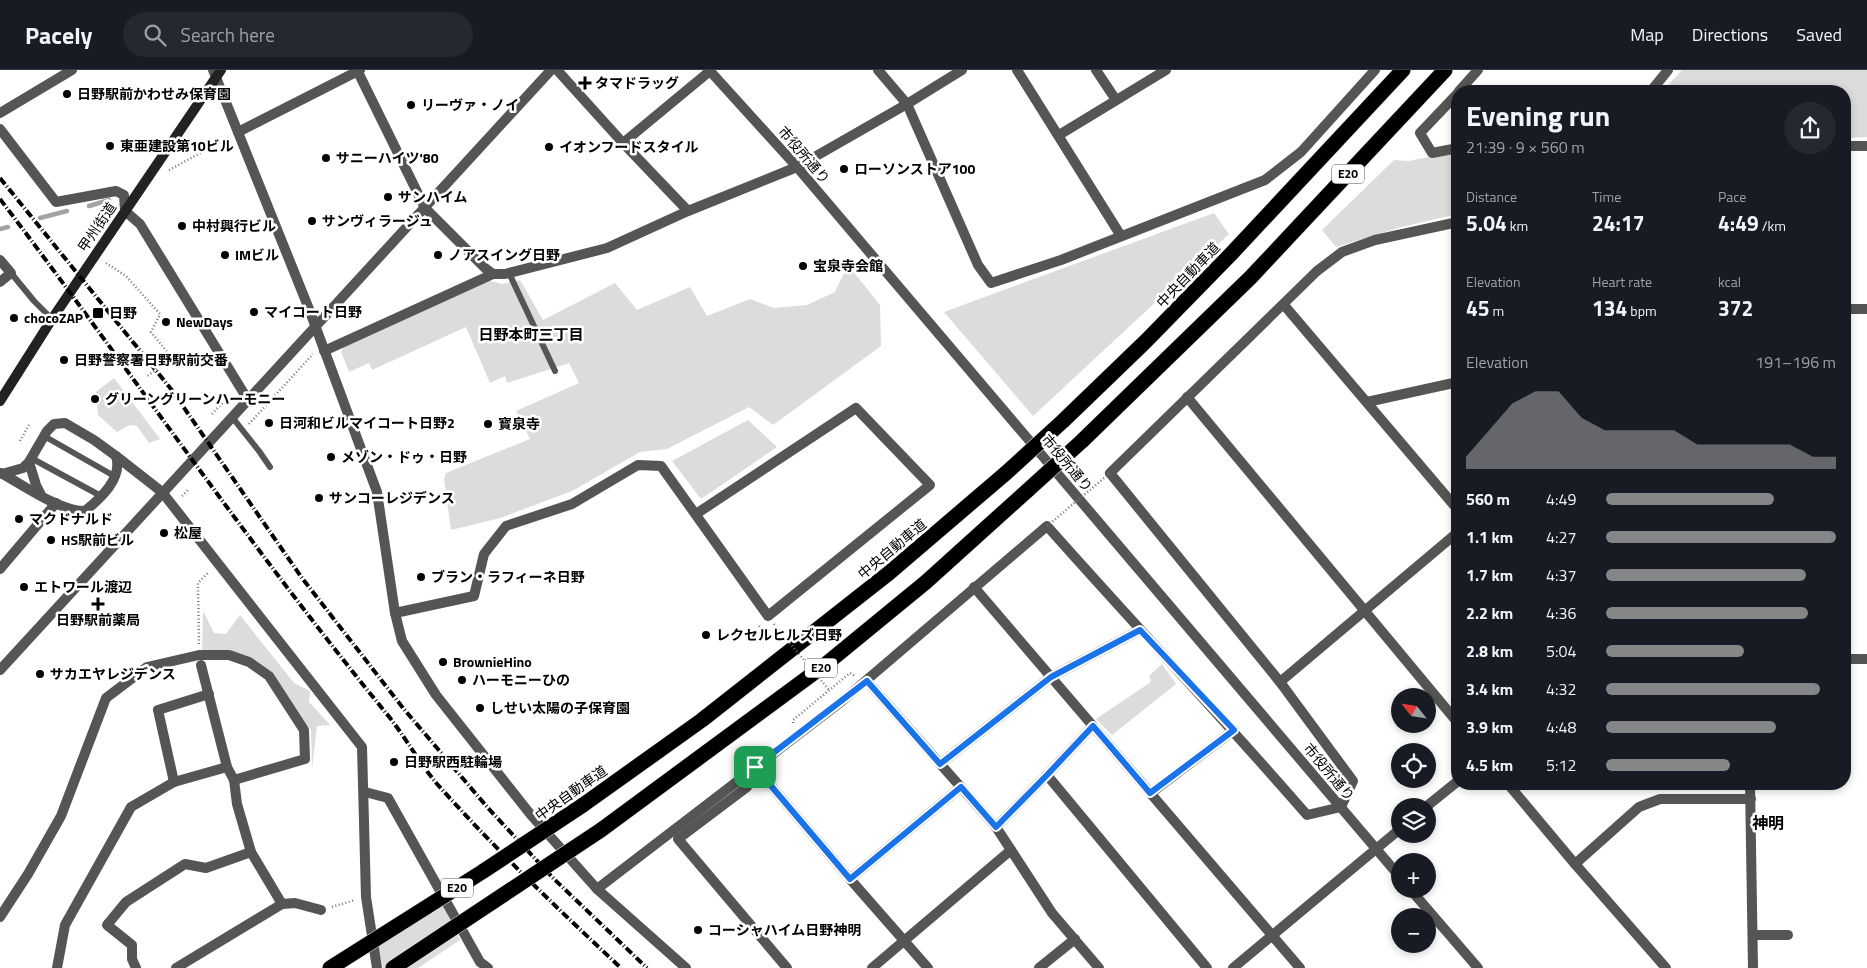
<!DOCTYPE html>
<meta charset="utf-8">
<style>
body{margin:0;font-family:"Titillium Web","Noto Sans JP",sans-serif;background:#242831;color:#f1f3f6;height:100vh;display:flex;flex-direction:column;font-size:19px;white-space:nowrap}
*{box-sizing:border-box;margin:0}
p{font-size:16px;color:#9ea1a6}
.icon{flex:none;width:28px;height:28px;fill:none;stroke:currentColor;stroke-width:2;stroke-linecap:round;stroke-linejoin:round}
.map{position:relative;flex:1;overflow:hidden}
.drawer{position:absolute;left:1451px;top:15px;width:400px;height:705px;display:flex;flex-direction:column;background:#171b24;border-radius:20px;box-shadow:0 2px 8px #0003}
.drawer>*{flex:none}
.needle{width:32px;rotate:300deg}
.buttons{position:absolute;left:1391px;top:618px;display:grid;gap:10px}
.buttons a{display:grid;place-items:center;width:45px;height:45px;border-radius:50%;background:#171b24;box-shadow:0 2px 8px #0003;font-size:25px}
.pin{position:absolute;display:grid;place-items:center;width:42px;height:42px;color:#fff;margin:-21px;border-radius:10px;box-shadow:0 2px 8px #0006}
.round{display:grid;place-items:center;flex:none;width:52px;height:52px;border-radius:26px;background:#242831}
.headline{display:flex;align-items:center;justify-content:space-between;height:85px;padding:0 15px}
h1{font-size:28px;font-weight:700;line-height:38px}
.metrics{display:grid;grid-template-columns:repeat(3,1fr);gap:8px;height:85px;padding:5px 15px}
.metrics div{display:grid;align-content:center}
.metrics b{font-size:21px;font-weight:700}
.metrics small{font-size:14px;font-weight:400}
.metrics p{font-size:14px}
.chart{height:140px;padding:10px 15px}
.chart p{display:flex;justify-content:space-between}
.chart svg{width:100%;height:90px;margin-top:5px;fill:#858687;opacity:.7}
ul{padding:0 15px;list-style:none;font-size:16px}
li{display:grid;grid-template-columns:80px 60px 1fr;align-items:center;height:38px}
li i{height:12px;border-radius:6px;background:#858687}
header{display:flex;align-items:center;gap:30px;box-sizing:border-box;height:70px;padding:0 25px;background:#171b24;border-bottom:1px solid #363941}
header strong{font-size:24px}
nav{display:flex;gap:28px;margin-inline-start:auto;font-size:18px}
.search{width:350px;height:45px;background:#242831;display:flex;align-items:center;gap:12px;box-sizing:border-box;padding:0 18px;border-radius:28px;color:#9ea1a6;font-size:19px}
.map>svg:first-child{display:block}
.green{fill:#dcdcdc}
.lines{fill:none;stroke-linecap:round;stroke-linejoin:round}
.stream{stroke:#a3a3a3;stroke-width:4.5}
.motorway-casing{stroke:#dbdbdb;stroke-width:16}
.path{stroke:#777;stroke-width:2.5;stroke-dasharray:1 2.5;stroke-linecap:butt}
.service{stroke:#555;stroke-width:6}
.minor{stroke:#555;stroke-width:10}
.tertiary{stroke:#555;stroke-width:10}
.secondary{stroke:#222;stroke-width:10}
.motorway{stroke:#000;stroke-width:15}
.rail{stroke:#000;stroke-width:4;stroke-dasharray:8 2.5 1 2.5;stroke-linecap:butt}
.motorway-bridge-casing{stroke:#dbdbdb;stroke-width:16;stroke-linecap:butt}
.path-bridge{stroke:#777;stroke-width:2.5;stroke-dasharray:1 2.5;stroke-linecap:butt}
.motorway-bridge{stroke:#000;stroke-width:15}
.route-casing{stroke:#fff;stroke-width:10}
.route{stroke:#1a73e8;stroke-width:6}
.poi-dot{fill:#000;stroke:#fff;stroke-width:2}
.labels{text-anchor:middle;stroke-width:5;stroke-linejoin:round;paint-order:stroke}
.shield{fill:#fff;stroke:#4c4c4c;stroke-width:1}
.shield-label{font-size:12px;font-weight:bold;fill:#000}
.poi-label{font-size:14px;font-weight:bold;fill:#000;stroke:#fff;text-anchor:start}
.street-label{font-size:14px;fill:#000;stroke:#fff}
.neighbourhood-label{font-size:15px;font-weight:bold;fill:#000;stroke:#fff}
.quarter-label{font-size:16px;font-weight:bold;fill:#000;stroke:#fff}
</style>
<header>
<strong>Pacely</strong>
<div class="search"><svg class="icon" aria-label="search" viewBox="0 0 24 24"><circle cx="10" cy="10" r="6"/><path d="M15 15l6 6"/></svg>Search here</div>
<nav><a>Map</a><a>Directions</a><a>Saved</a></nav>
</header>
<div class="map">
<svg width="1867" height="898" viewBox="0 0 1867 898">
<rect width="100%" height="100%" fill="#fff"/>
<!-- green -->
<g class="green">
<polygon points="1682,0 1867,0 1867,67 1845,68 1845,21 1663,21"/>
<polygon points="1457,81 1457,144 1398,158 1336,177 1322,160 1394,90 1409,91"/>
<polygon points="1214,143 1229,164 1033,346 944,242"/>
<polygon points="848,195 880,235 881,276 773,355 749,337 667,379 640,382 572,421 500,448 451,460 444,409 446,403 530,369 516,341 579,313 569,293 507,313 505,306 490,313 466,257 372,300 369,293 349,302 341,282 344,275 487,210 502,214 520,210 543,250 615,213 637,240 690,217 707,246 750,229 774,238 807,235 835,222"/>
<polygon points="114,308 160,369 149,373 137,356 130,355 117,362 98,345 96,322"/>
<polygon points="748,350 777,377 701,429 672,391"/>
<polygon points="203,541 214,563 226,564 240,545 294,613 310,621 309,632 330,655 317,656 312,699 311,660 254,592 202,582"/>
<polygon points="1162,594 1176,614 1112,665 1096,649 1151,612 1149,606"/>
<polygon points="437,823 460,870 418,898 383,898 374,863"/>
</g>
<g class="lines">
<!-- stream -->
<g class="stream">
<polyline points="89,136 109,130"/>
<polyline points="40,148 67,141"/>
<polyline points="0,159 8,157"/>
</g>
<!-- motorway casing -->
<g class="motorway-casing">
<g id="motorway">
<polyline points="1063,351 1146,271 1231,184 1403,0"/>
<polyline points="1082,371 1251,207 1445,0"/>
<polyline points="583,735 702,650 889,503 1006,403"/>
<polyline points="601,760 826,594 926,512 1028,420"/>
</g>
</g>
<!-- path -->
<g class="path">
<polyline points="169,100 228,68"/>
<polyline points="106,193 126,206 160,244 151,262 172,288 146,307"/>
<polyline points="212,344 228,327"/>
<polyline points="249,354 313,284"/>
<polyline points="20,371 30,353"/>
<polyline points="182,426 188,420"/>
<polyline points="759,556 765,563 770,558"/>
<polyline points="199,574 198,513 209,502"/>
<polyline points="793,653 793,650 850,603 855,606"/>
<polyline points="332,837 355,830"/>
</g>
<!-- service -->
<g class="service">
<polyline points="11,203 34,231 52,249"/>
<polyline points="509,203 555,301"/>
<polyline points="232,347 259,381 270,397"/>
<polyline points="44,366 116,407"/>
<polyline points="31,388 101,426"/>
</g>
<!-- minor -->
<g class="minor">
<polyline points="213,0 309,239 377,422 395,543 402,571 436,625 531,745 597,819 686,898"/>
<polyline points="557,0 623,73 688,141"/>
<polyline points="878,0 907,34 978,195 991,213 1061,190 1265,110 1301,82 1375,0"/>
<polyline points="1017,0 1121,166"/>
<polyline points="1096,0 1116,30"/>
<polyline points="358,2 425,138 485,198 493,204 505,204 607,178 688,141 797,97 907,34 962,0"/>
<polyline points="1459,21 1478,0"/>
<polyline points="1651,21 1668,0"/>
<polyline points="1458,23 1420,63 1432,83 1458,78"/>
<polyline points="0,43 72,0"/>
<polyline points="0,59 56,132 116,121 124,125 125,141 140,154 248,330"/>
<polyline points="238,62 360,0"/>
<polyline points="1059,65 1166,0"/>
<polyline points="623,73 710,1"/>
<polyline points="1845,76 1867,76"/>
<polyline points="0,190 11,203 0,212"/>
<polyline points="1284,235 1458,440"/>
<polyline points="1845,239 1867,239"/>
<polyline points="324,281 493,204"/>
<polyline points="1187,327 1458,653"/>
<polyline points="1367,332 1458,312"/>
<polyline points="0,499 56,433"/>
<polyline points="974,517 1300,898"/>
<polyline points="395,543 474,526 484,484 506,456 572,434 638,395 661,396 768,546 930,415 856,338 696,444"/>
<polyline points="201,595 227,697 234,710 237,734 251,782 282,834 295,833 321,840"/>
<polyline points="867,611 996,757 1052,843 1099,898"/>
<polyline points="1280,612 1458,462"/>
<polyline points="940,694 1051,607 1140,560"/>
<polyline points="755,697 850,809 928,898"/>
<polyline points="754,698 747,717 678,769 787,898"/>
<polyline points="1047,705 1207,898"/>
<polyline points="174,712 158,640 209,624"/>
<polyline points="1508,714 1575,794 1666,898"/>
<polyline points="1750,714 1753,898"/>
<polyline points="365,722 388,728 480,892 488,898"/>
<polyline points="1151,723 1234,660"/>
<polyline points="996,757 1047,705 1093,656"/>
<polyline points="1575,794 1639,737 1660,729 1751,729"/>
<polyline points="850,809 961,717"/>
<path d="M597 819 842 631 1047 456C1133 553 1222 647 1307 745L1341 737 1353 711 1280 612 1110 403 1317 201 1342 182 1375 170 1458 152"/>
<polyline points="0,847 28,804 61,746 106,628 147,597 199,585 229,585 249,592 269,606 304,660 305,689 234,710"/>
<polyline points="1753,865 1788,865"/>
<polyline points="57,898 65,855 131,737 174,712 227,697"/>
<polyline points="136,898 132,889 132,875 107,855 126,832 185,794 206,798 251,782"/>
<polyline points="176,898 282,834"/>
<polyline points="872,898 1011,780"/>
<polyline points="1039,898 1075,869"/>
</g>
<!-- tertiary -->
<g class="tertiary">
<polyline points="709,0 797,97 1400,807"/>
<polyline points="29,392 36,415 41,425"/>
<path d="M1 403C23 415 61 442 85 441 101 428 123 408 116 386"/>
<polyline points="2,404 23,398 29,392 47,361 54,354 65,353 94,370 116,386 162,422 362,677 366,827 377,898"/>
<polyline points="1845,589 1867,589"/>
<polyline points="0,600 551,0"/>
<polyline points="1427,736 1458,711"/>
<polyline points="1410,819 1478,898"/>
<polyline points="1233,898 1400,759"/>
</g>
<!-- secondary -->
<polyline class="secondary" points="0,331 52,249 221,0"/>
<!-- motorway -->
<use href="#motorway" class="motorway"/>
<!-- rail -->
<g class="rail">
<polyline points="0,108 171,319 302,508 403,638 488,738 554,809 647,898"/>
<path d="M0 129C130 300 250 477 386 643 405 666 419 693 438 715 496 780 558 839 621 898"/>
</g>
<!-- motorway-bridge casing -->
<g class="motorway-bridge-casing">
<g id="motorway-bridge">
<polyline points="1006,403 1063,351"/>
<polyline points="1028,420 1082,371"/>
<polyline points="330,898 482,802 583,735"/>
<polyline points="393,898 601,760"/>
</g>
</g>
<!-- path-bridge -->
<g class="path-bridge">
<polyline points="1047,456 1110,403"/>
<polyline points="774,554 829,620"/>
</g>
<!-- motorway-bridge -->
<use href="#motorway-bridge" class="motorway-bridge"/>
</g>
<g class="lines">
<!-- route casing -->
<g class="route-casing">
<polygon id="route" points="1140,560 1234,660 1150,723 1093,656 1047,705 996,757 961,717 850,809 755,697 867,611 940,694 1051,607"/>
</g>
<!-- route -->
<use href="#route" class="route"/>
</g>
<!-- markers -->
<g class="poi-dot">
<path d="M582.5 5.5h5v5h5v5h-5v5h-5v-5h-5v-5h5z"/>
<circle cx="67" cy="24" r="5"/>
<circle cx="411" cy="35" r="5"/>
<circle cx="110" cy="76" r="5"/>
<circle cx="549" cy="77" r="5"/>
<circle cx="326" cy="88" r="5"/>
<circle cx="844" cy="99" r="5"/>
<circle cx="388" cy="127" r="5"/>
<circle cx="312" cy="151" r="5"/>
<circle cx="182" cy="156" r="5"/>
<circle cx="225" cy="185" r="5"/>
<circle cx="438" cy="185" r="5"/>
<circle cx="803" cy="196" r="5"/>
<circle cx="254" cy="242" r="5"/>
<rect x="92" y="237" width="12" height="12" rx="2.5"/>
<circle cx="14" cy="248" r="5"/>
<circle cx="166" cy="252" r="5"/>
<circle cx="64" cy="290" r="5"/>
<circle cx="95" cy="329" r="5"/>
<circle cx="269" cy="353" r="5"/>
<circle cx="488" cy="354" r="5"/>
<circle cx="331" cy="387" r="5"/>
<circle cx="319" cy="428" r="5"/>
<circle cx="19" cy="449" r="5"/>
<circle cx="164" cy="463" r="5"/>
<circle cx="51" cy="470" r="5"/>
<circle cx="421" cy="507" r="5"/>
<circle cx="24" cy="517" r="5"/>
<path d="M95.5 526.5h5v5h5v5h-5v5h-5v-5h-5v-5h5z"/>
<circle cx="706" cy="565" r="5"/>
<circle cx="443" cy="592" r="5"/>
<circle cx="40" cy="604" r="5"/>
<circle cx="462" cy="610" r="5"/>
<circle cx="480" cy="638" r="5"/>
<circle cx="394" cy="692" r="5"/>
<circle cx="698" cy="860" r="5"/>
</g>
<g class="labels">
<!-- shield labels -->
<g class="shield">
<rect x="1332" y="94.5" width="32" height="19" rx="4"/>
<rect x="805" y="588.5" width="32" height="19" rx="4"/>
<rect x="441" y="808.5" width="32" height="19" rx="4"/>
</g>
<g class="shield-label">
<text x="1348" y="108">E20</text>
<text x="821" y="602">E20</text>
<text x="457" y="822">E20</text>
</g>
<!-- poi labels -->
<g class="poi-label">
<text x="595" y="18">タマドラッグ</text>
<text x="77" y="29">日野駅前かわせみ保育園</text>
<text x="421" y="40">リーヴァ・ノイ</text>
<text x="120" y="81">東亜建設第10ビル</text>
<text x="559" y="82">イオンフードスタイル</text>
<text x="336" y="93">サニーハイツ'80</text>
<text x="854" y="104">ローソンストア100</text>
<text x="398" y="132">サンハイム</text>
<text x="322" y="156">サンヴィラージュ</text>
<text x="192" y="161">中村興行ビル</text>
<text x="235" y="190">IMビル</text>
<text x="448" y="190">ノアスイング日野</text>
<text x="813" y="201">宝泉寺会館</text>
<text x="264" y="247">マイコート日野</text>
<text x="109" y="248">日野</text>
<text x="24" y="253">chocoZAP</text>
<text x="176" y="257">NewDays</text>
<text x="74" y="295">日野警察署日野駅前交番</text>
<text x="105" y="334">グリーングリーンハーモニー</text>
<text x="279" y="358">日河和ビルマイコート日野2</text>
<text x="498" y="359">寳泉寺</text>
<text x="341" y="392">メゾン・ドゥ・日野</text>
<text x="329" y="433">サンコーレジデンス</text>
<text x="29" y="454">マクドナルド</text>
<text x="174" y="468">松屋</text>
<text x="61" y="475">HS駅前ビル</text>
<text x="431" y="512">ブラン・ラフィーネ日野</text>
<text x="34" y="522">エトワール渡辺</text>
<text x="98" y="555" text-anchor="middle">日野駅前薬局</text>
<text x="716" y="570">レクセルヒルズ日野</text>
<text x="453" y="597">BrownieHino</text>
<text x="50" y="609">サカエヤレジデンス</text>
<text x="472" y="615">ハーモニーひの</text>
<text x="490" y="643">しせい太陽の子保育園</text>
<text x="404" y="697">日野駅西駐輪場</text>
<text x="708" y="865">コーシャハイム日野神明</text>
</g>
<!-- street labels -->
<g class="street-label">
<text transform="translate(804 85) rotate(49)" y="5">市役所通り</text>
<text transform="translate(97 157) rotate(-56)" y="5">甲州街道</text>
<text transform="translate(1188 205) rotate(-46)" y="5">中央自動車道</text>
<text transform="translate(1067 393) rotate(50)" y="5">市役所通り</text>
<text transform="translate(892 479) rotate(-40)" y="5">中央自動車道</text>
<text transform="translate(1329 702) rotate(50)" y="5">市役所通り</text>
<text transform="translate(571 723) rotate(-35)" y="5">中央自動車道</text>
</g>
<!-- neighbourhood labels -->
<g class="neighbourhood-label">
<text x="531" y="270">日野本町三丁目</text>
</g>
<!-- quarter labels -->
<g class="quarter-label">
<text x="1768" y="759">神明</text>
</g>
</g>
</svg>
<div class="buttons">
<a><svg class="needle" viewBox="-14 -14 28 28"><path d="M0-13l5 13h-10z" fill="#e53935"/><path d="M0 13l5-13h-10z" fill="#9ea1a6"/></svg></a>
<a><svg class="icon" aria-label="locate" viewBox="0 0 24 24"><circle cx="12" cy="12" r="6"/><path d="M12 2v4M12 18v4M2 12h4M18 12h4"/></svg></a>
<a><svg class="icon" aria-label="layers" viewBox="0 0 24 24"><path d="M12 4l9 5-9 5-9-5zM3 14l9 5 9-5"/></svg></a>
<a>+</a>
<a>−</a>
</div>
<div class="pin" style="left:755px;top:697px;background:#1e9e55"><svg class="icon" aria-label="arrive" viewBox="0 0 24 24"><path d="M6 21V4h12l-3 4 3 4H6"/></svg></div>
<section class="drawer">
<div class="headline"><div><h1>Evening run</h1><p>21:39 · 9 × 560 m</p></div><a class="round"><svg class="icon" aria-label="share" viewBox="0 0 24 24"><path d="M12 15V3M7 8l5-5 5 5M5 13v7h14v-7"/></svg></a></div>
<div class="metrics">
<div><p>Distance</p><b>5.04<small> km</small></b></div>
<div><p>Time</p><b>24:17</b></div>
<div><p>Pace</p><b>4:49<small> /km</small></b></div>
</div>
<div class="metrics">
<div><p>Elevation</p><b>45<small> m</small></b></div>
<div><p>Heart rate</p><b>134<small> bpm</small></b></div>
<div><p>kcal</p><b>372</b></div>
</div>
<div class="chart"><p><span>Elevation</span>191–196 m</p>
<svg viewBox="0 0 160 44" preserveAspectRatio="none"><path d="M0 44V38L10 25L20 12L30 6L40 6L50 19L60 25L70 25L80 25L90 25L100 32L110 32L120 32L130 32L140 32L150 38L160 38V44z"/></svg>
</div>
<ul>
<li><b>560 m</b>4:49<i style="width:73%"></i></li>
<li><b>1.1 km</b>4:27<i style="width:100%"></i></li>
<li><b>1.7 km</b>4:37<i style="width:87%"></i></li>
<li><b>2.2 km</b>4:36<i style="width:88%"></i></li>
<li><b>2.8 km</b>5:04<i style="width:60%"></i></li>
<li><b>3.4 km</b>4:32<i style="width:93%"></i></li>
<li><b>3.9 km</b>4:48<i style="width:74%"></i></li>
<li><b>4.5 km</b>5:12<i style="width:54%"></i></li>
</ul>
</section>
</div>
